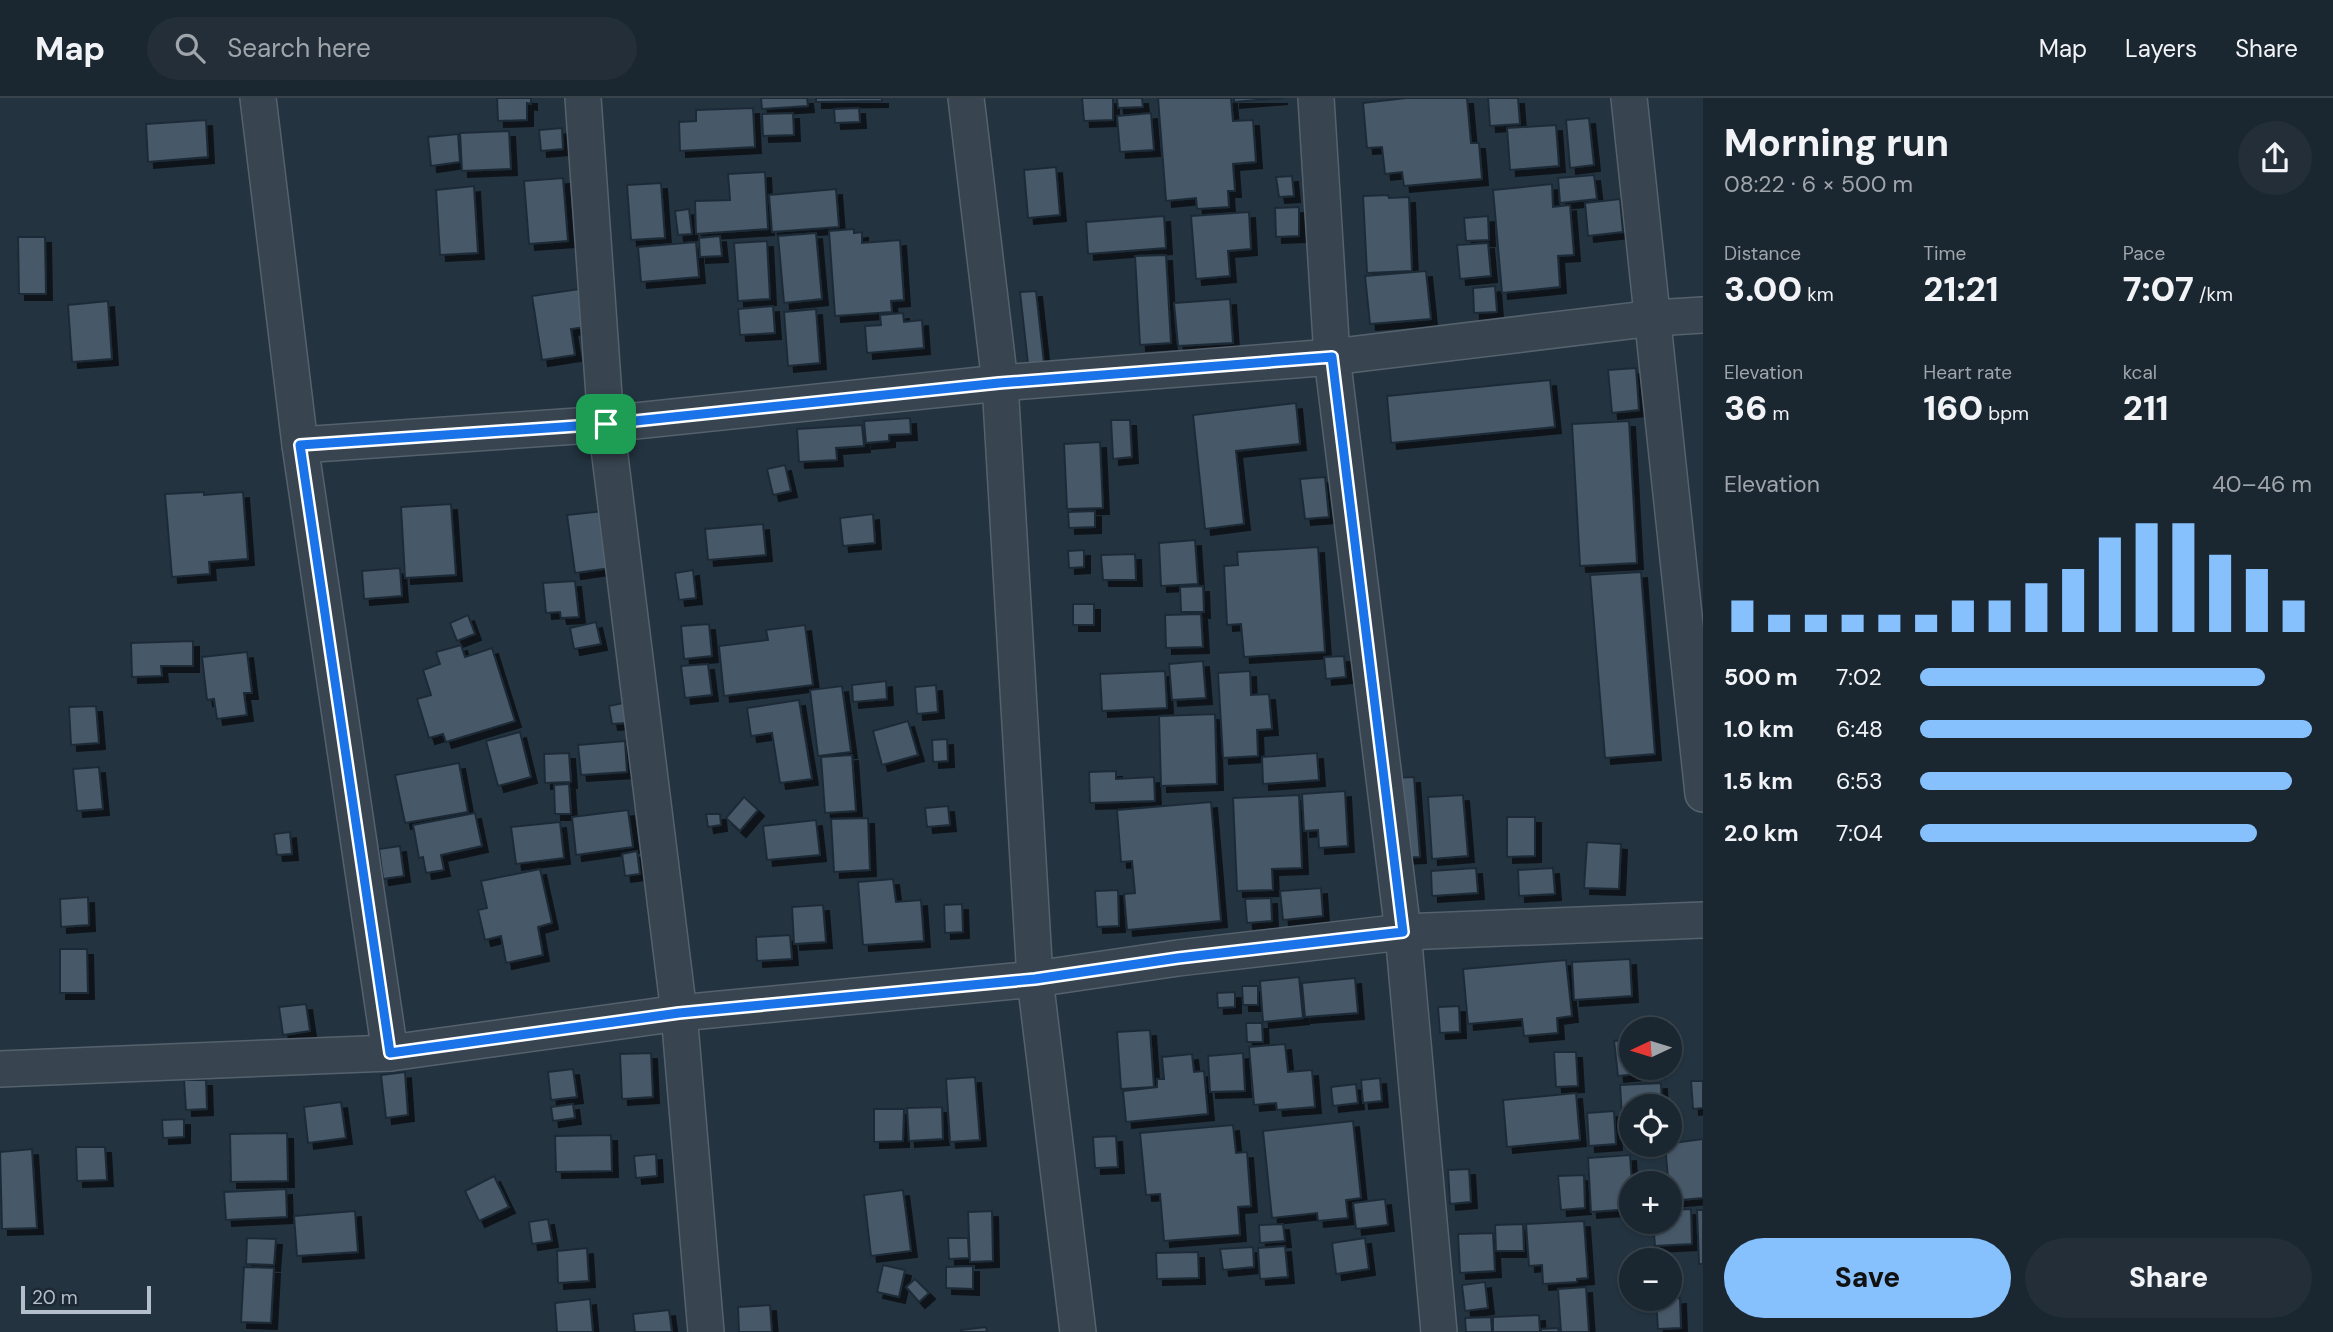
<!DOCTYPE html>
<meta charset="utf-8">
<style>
body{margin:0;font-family:"DM Sans",sans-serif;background:#232e38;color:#f1f3f6;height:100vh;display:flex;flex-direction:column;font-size:26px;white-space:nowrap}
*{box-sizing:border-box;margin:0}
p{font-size:23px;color:#9fa5ab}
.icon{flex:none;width:38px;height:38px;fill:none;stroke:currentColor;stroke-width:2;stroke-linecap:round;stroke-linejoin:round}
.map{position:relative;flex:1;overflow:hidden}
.drawer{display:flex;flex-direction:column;background:#1a2630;width:630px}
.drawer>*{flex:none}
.needle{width:46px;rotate:266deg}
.fabs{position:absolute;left:1619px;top:919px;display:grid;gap:14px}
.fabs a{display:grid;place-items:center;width:63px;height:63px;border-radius:50%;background:#1a2630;box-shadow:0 2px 5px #0004,0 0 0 2px #38434c;font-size:35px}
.scale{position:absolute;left:21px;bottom:18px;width:130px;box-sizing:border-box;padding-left:7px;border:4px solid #b4bfcb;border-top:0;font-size:19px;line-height:24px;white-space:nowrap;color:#b4bfcb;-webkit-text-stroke:5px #1c2935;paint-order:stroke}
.pin{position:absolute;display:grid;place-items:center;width:60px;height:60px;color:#fff;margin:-30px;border-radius:14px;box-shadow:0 4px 10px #0006}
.round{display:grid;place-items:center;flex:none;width:74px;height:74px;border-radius:37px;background:#232e38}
.head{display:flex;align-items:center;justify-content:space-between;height:119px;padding:0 21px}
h1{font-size:38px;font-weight:800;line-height:52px}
.metrics{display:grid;grid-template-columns:repeat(3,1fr);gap:10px;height:119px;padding:7px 21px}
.metrics div{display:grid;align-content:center}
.metrics b{font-size:35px;font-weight:800}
.metrics small{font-size:19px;font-weight:400}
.metrics p{font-size:19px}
.chart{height:196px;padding:14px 21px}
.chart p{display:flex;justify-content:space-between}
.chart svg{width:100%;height:126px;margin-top:7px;stroke:#86c1fe;stroke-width:6}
.primary-button{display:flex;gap:14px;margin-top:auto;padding:14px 21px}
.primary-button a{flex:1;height:80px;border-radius:42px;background:#86c1fe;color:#111;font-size:28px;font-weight:800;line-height:80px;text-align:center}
.primary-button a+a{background:#232e38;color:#f1f3f6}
ul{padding:0 21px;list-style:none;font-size:23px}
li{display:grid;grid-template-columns:112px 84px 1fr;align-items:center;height:52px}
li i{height:18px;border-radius:9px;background:#86c1fe}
header{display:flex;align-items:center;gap:42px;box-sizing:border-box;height:98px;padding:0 35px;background:#1a2630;border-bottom:2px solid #38434c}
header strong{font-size:33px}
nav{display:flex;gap:38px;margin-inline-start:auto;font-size:24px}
.search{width:490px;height:63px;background:#232e38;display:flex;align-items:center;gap:18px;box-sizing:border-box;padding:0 24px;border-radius:38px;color:#9fa5ab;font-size:26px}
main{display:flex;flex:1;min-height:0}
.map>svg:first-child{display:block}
.building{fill:#475867;stroke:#1e2b37;stroke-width:2;filter:url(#shadow)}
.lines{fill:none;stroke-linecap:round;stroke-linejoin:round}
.street-casing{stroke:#55626e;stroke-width:38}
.street{stroke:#384450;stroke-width:35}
.route-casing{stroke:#fff;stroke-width:14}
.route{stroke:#1a73e8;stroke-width:9}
</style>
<header>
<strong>Map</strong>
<div class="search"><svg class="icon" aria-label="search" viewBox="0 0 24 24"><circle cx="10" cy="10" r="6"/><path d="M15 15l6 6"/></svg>Search here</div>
<nav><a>Map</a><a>Layers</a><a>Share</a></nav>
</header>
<main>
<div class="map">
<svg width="1703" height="1234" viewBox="0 0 1703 1234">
<defs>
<filter id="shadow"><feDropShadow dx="6" dy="6" stdDeviation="0" flood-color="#0009"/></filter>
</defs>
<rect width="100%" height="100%" fill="#233340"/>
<!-- building -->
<g class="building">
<polygon points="497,0 531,0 531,6 527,5 527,22 498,23"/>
<polygon points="761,0 807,0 808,8 762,11"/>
<polygon points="816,0 882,0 882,3 816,4"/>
<polygon points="1082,0 1113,0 1113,22 1084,23"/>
<polygon points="1117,0 1142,0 1143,9 1118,10"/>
<polygon points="1158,0 1231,0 1233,23 1253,22 1256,64 1233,66 1235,93 1228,93 1229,109 1197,111 1196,100 1166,103"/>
<polygon points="1234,0 1282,0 1234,4"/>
<polygon points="1406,0 1467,0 1471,45 1479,45 1482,81 1404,88 1402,74 1385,76 1382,49 1367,50 1363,5"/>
<polygon points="1488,0 1518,0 1520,26 1490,28"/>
<polygon points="753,10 755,49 680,53 679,24 696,23 696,12"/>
<polygon points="859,10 860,24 835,25 834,11"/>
<polygon points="793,15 794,37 763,38 762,16"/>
<polygon points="1151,15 1154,52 1120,54 1117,18"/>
<polygon points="1589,20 1594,67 1570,70 1566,22"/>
<polygon points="206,22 208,59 148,64 146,26"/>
<polygon points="1556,27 1559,68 1510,72 1507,30"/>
<polygon points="562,30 563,51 541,53 539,32"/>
<polygon points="509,33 511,71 462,73 460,35"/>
<polygon points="458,36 460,64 431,68 428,39"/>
<polygon points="1056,69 1060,117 1028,120 1024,72"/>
<polygon points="765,74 768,131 696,136 695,103 730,102 728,76"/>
<polygon points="1594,77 1597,101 1560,105 1558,80"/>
<polygon points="1292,78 1294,98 1279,99 1276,79"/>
<polygon points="563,80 568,143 529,146 524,83"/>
<polygon points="661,85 665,140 631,142 627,87"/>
<polygon points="1552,86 1553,109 1570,107 1574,157 1558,158 1560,189 1502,195 1493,92"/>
<polygon points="474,88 478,155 440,157 436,92"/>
<polygon points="836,91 839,129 772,134 769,97"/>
<polygon points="1388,97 1389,100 1409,99 1412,173 1367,175 1363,98"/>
<polygon points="1620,101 1623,134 1588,138 1585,105"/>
<polygon points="1299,109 1299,138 1276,139 1275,110"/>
<polygon points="689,111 692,136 678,137 675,113"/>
<polygon points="1249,114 1251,151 1228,153 1230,178 1196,181 1191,118"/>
<polygon points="1164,118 1166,150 1088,156 1086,124"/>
<polygon points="1488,118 1489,142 1466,143 1464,120"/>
<polygon points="854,131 854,135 862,134 862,145 900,142 904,202 891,203 892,214 835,218 829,133"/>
<polygon points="816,135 822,201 784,205 778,138"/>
<polygon points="720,138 722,158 700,159 699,140"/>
<polygon points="18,139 45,139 46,196 19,196"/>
<polygon points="767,143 770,201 738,203 734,145"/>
<polygon points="696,144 699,179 641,184 638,149"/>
<polygon points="1488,145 1491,178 1460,181 1457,147"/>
<polygon points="1166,157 1171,245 1140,247 1135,158"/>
<polygon points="1426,173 1431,221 1370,226 1365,178"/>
<polygon points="1495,188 1497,214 1474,215 1473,190"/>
<polygon points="586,190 592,228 571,231 575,257 542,262 532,198"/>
<polygon points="1036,193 1045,274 1029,275 1020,194"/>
<polygon points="1230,201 1233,245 1178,248 1174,205"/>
<polygon points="108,203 112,261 72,264 68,207"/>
<polygon points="773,208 775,235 740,237 738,211"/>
<polygon points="816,211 820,265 788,268 784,214"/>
<polygon points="903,215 904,224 922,222 924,250 867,255 865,228 881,227 880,217"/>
<polygon points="1636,270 1639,312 1612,315 1608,272"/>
<polygon points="1550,282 1555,329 1391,345 1387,298"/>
<polygon points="1296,305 1300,346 1236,353 1244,426 1205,431 1193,317"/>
<polygon points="910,320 911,336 889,337 889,343 866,345 864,323"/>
<polygon points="1111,322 1130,322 1132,359 1113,361"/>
<polygon points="1629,323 1637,465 1580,468 1572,326"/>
<polygon points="862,327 864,348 836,350 837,362 799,364 797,331"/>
<polygon points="1100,344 1103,410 1067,411 1064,346"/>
<polygon points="785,367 791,393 773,397 767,371"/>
<polygon points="1325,379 1329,419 1305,421 1300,381"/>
<polygon points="204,394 204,397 243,394 248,461 209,464 210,476 172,479 165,396"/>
<polygon points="451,406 456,477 405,480 401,409"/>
<polygon points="604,413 611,470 575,475 567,417"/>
<polygon points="1095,413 1095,429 1069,430 1068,414"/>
<polygon points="873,416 875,445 843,448 840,420"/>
<polygon points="763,426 766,457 708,462 705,431"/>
<polygon points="1195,442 1198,486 1161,488 1159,445"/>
<polygon points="1318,449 1325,554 1244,559 1241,526 1227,527 1224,468 1238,467 1237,454"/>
<polygon points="1084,452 1084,469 1069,470 1068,453"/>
<polygon points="1135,456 1136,482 1103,482 1101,457"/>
<polygon points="400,470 402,498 364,501 362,473"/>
<polygon points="693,472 696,500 679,502 675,475"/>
<polygon points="1641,474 1655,656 1605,660 1590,477"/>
<polygon points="575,483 579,519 561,520 560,514 546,515 543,485"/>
<polygon points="1203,488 1204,514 1181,514 1180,489"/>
<rect x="1073" y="506" width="21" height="21"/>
<polygon points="1201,516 1203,549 1166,550 1165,517"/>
<polygon points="468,517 475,536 457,543 450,525"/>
<polygon points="596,524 601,546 574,551 570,530"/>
<polygon points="709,526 712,558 684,561 681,528"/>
<polygon points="805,527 813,587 724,598 719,548 768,542 766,532"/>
<polygon points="193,543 193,568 161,568 162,578 132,579 131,545"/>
<polygon points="461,547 465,559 492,550 515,623 446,644 443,636 429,640 417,601 431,597 423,572 440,566 436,554"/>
<polygon points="247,554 252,595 244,595 247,617 217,621 214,601 207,602 202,559"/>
<polygon points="1344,558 1346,579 1326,581 1324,559"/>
<polygon points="1203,563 1206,600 1172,602 1169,566"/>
<polygon points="708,566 712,597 685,600 681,568"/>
<polygon points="1165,573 1167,610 1102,613 1100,576"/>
<polygon points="1250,573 1251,597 1269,596 1272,631 1257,632 1258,658 1223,660 1218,575"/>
<polygon points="886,583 887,601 853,604 852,587"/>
<polygon points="936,587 938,614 917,616 915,589"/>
<polygon points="842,588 851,654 818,658 810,592"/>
<polygon points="799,602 812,681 780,685 772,635 751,638 747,610"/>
<polygon points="623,605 626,625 612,626 609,608"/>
<polygon points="96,608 99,645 71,647 69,609"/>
<polygon points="1215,616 1217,686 1161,688 1159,618"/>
<polygon points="908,623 918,657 882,667 873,633"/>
<polygon points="520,634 531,679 498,688 486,643"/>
<polygon points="947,641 948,663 933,664 932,642"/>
<polygon points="625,643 627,674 581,677 578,647"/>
<polygon points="569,655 571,684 545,685 544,656"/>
<polygon points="1317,655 1319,682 1263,686 1262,659"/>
<polygon points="852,657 856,713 825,715 821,659"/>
<polygon points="459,665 468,714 405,725 395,677"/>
<polygon points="99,669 103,711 77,713 73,671"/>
<polygon points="1116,673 1116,681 1154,679 1155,703 1090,705 1089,674"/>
<polygon points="1414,679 1420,759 1397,760 1392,680"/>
<polygon points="569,686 571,716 555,716 554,687"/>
<polygon points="1345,693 1348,748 1319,750 1318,732 1304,733 1302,696"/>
<polygon points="1299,697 1302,770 1272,771 1273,792 1237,793 1233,700"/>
<polygon points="1463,697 1468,758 1432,761 1428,699"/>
<polygon points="744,699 758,712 740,733 726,720"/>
<polygon points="1211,704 1221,823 1127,832 1124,796 1135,795 1132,763 1121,764 1117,712"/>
<polygon points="948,708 950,727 927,729 925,710"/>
<polygon points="628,712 633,749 576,757 572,719"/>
<polygon points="475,715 482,748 441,757 444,772 426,775 423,759 419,760 413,727"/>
<polygon points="706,716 720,716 721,727 708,729"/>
<polygon points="1507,719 1535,719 1535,758 1507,759"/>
<polygon points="868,720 870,772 834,774 831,721"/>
<polygon points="816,722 820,757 767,762 763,728"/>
<polygon points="560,724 564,760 516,766 511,729"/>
<polygon points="290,734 292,756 277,757 274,736"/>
<polygon points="1587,744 1621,746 1619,791 1584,790"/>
<polygon points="400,748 404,778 383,781 379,751"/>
<polygon points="637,753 640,776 625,778 622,756"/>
<polygon points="1476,770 1478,795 1432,798 1431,773"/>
<polygon points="1553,770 1555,796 1519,798 1518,772"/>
<polygon points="540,771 552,825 538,829 543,857 506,865 501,838 485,842 478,812 487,810 481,783"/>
<polygon points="893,781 896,804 921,802 924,843 863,847 858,784"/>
<polygon points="1321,790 1323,818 1283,822 1280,793"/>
<polygon points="1118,792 1119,828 1097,829 1095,793"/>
<polygon points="88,799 89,827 61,829 60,801"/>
<polygon points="1271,800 1272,823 1247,825 1245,801"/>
<polygon points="962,806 963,834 945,835 944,807"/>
<polygon points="823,807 826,844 794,846 792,809"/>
<polygon points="790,837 792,861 757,863 756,839"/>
<polygon points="60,851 87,851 88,895 60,895"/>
<polygon points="1630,861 1632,898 1574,902 1572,864"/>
<polygon points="1566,862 1572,918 1557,920 1558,935 1524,938 1522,921 1468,926 1463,871"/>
<polygon points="1299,879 1303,920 1263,924 1260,883"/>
<polygon points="1355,880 1358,915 1305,919 1302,885"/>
<polygon points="1242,888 1258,888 1258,907 1243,907"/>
<polygon points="1235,894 1235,909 1218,910 1217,895"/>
<polygon points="306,906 310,933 283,937 279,909"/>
<polygon points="1459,908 1460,934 1440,935 1438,909"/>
<polygon points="1246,925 1262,925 1263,944 1247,944"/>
<polygon points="1150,932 1154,989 1121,991 1117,934"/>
<polygon points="1631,942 1631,970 1659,970 1659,974 1618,978 1614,943"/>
<polygon points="1285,946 1288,974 1312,972 1315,1009 1277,1012 1276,1005 1254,1007 1249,949"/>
<polygon points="1554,954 1576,954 1578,988 1556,989"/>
<polygon points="651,955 653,999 622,1001 620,956"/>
<polygon points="1243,955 1245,993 1210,994 1208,958"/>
<polygon points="1192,956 1194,974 1204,973 1208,1016 1126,1024 1123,993 1157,989 1157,981 1164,981 1162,959"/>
<polygon points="573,971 577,999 551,1002 548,974"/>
<polygon points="405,974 408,1017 386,1020 381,977"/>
<polygon points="975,979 980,1042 950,1044 946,981"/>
<polygon points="1380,980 1382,1003 1363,1005 1361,982"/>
<polygon points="184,982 206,982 207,1011 186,1012"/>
<polygon points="1691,983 1703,983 1703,1010 1693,1011"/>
<polygon points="1661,985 1662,1008 1631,1008 1631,1018 1622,1019 1620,987"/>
<polygon points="1356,986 1358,1005 1333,1008 1331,989"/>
<polygon points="1576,995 1580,1042 1507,1049 1503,1002"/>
<polygon points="341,1004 346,1040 308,1045 304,1009"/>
<polygon points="573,1006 575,1020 553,1023 551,1009"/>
<polygon points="942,1009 943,1041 909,1043 907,1010"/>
<polygon points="874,1011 904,1011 903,1043 874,1044"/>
<polygon points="1614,1013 1616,1046 1589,1048 1587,1015"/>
<polygon points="184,1021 184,1039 163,1040 162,1022"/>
<polygon points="1353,1023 1361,1100 1346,1102 1348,1120 1318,1123 1317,1115 1272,1120 1263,1033"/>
<polygon points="1233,1027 1236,1055 1247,1054 1251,1108 1238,1109 1240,1137 1164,1143 1160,1096 1146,1097 1140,1035"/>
<polygon points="287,1035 288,1083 231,1084 230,1036"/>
<polygon points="611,1037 612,1073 556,1074 555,1038"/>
<polygon points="1116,1038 1118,1069 1095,1070 1093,1039"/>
<polygon points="1703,1041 1703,1100 1670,1103 1665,1046"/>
<polygon points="76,1049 105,1049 107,1082 77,1083"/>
<polygon points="32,1051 37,1130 2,1131 0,1054"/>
<polygon points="656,1056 657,1078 636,1080 634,1058"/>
<polygon points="1630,1057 1632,1085 1664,1082 1665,1085 1631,1085 1631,1111 1591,1114 1588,1060"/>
<polygon points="1469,1071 1471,1104 1450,1106 1448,1072"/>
<polygon points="1584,1077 1585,1110 1561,1112 1558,1078"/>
<polygon points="494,1078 509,1109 479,1123 465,1093"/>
<polygon points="286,1091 287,1119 226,1122 224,1094"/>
<polygon points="903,1092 911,1153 871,1158 864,1097"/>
<polygon points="1385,1101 1388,1127 1356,1131 1353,1105"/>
<polygon points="1691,1111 1692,1146 1655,1148 1653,1124 1670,1124 1670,1112"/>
<polygon points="1697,1112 1703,1112 1703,1166 1699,1166"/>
<polygon points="355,1113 358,1154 297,1158 294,1118"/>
<polygon points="992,1113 993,1163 970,1164 968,1114"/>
<polygon points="548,1121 552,1143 532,1146 529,1124"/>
<polygon points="1584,1123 1588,1180 1577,1181 1577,1184 1543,1186 1542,1167 1529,1168 1526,1126"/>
<polygon points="1283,1126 1285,1143 1260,1145 1259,1127"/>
<polygon points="1523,1126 1524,1153 1496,1153 1495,1127"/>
<polygon points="1493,1135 1495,1173 1460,1175 1458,1136"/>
<polygon points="247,1140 276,1141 274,1167 246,1166"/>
<polygon points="948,1140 968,1140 969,1160 949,1161"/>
<polygon points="1365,1140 1369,1171 1336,1176 1332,1145"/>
<polygon points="1285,1148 1288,1179 1260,1181 1258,1150"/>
<polygon points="1253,1149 1254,1169 1223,1172 1220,1151"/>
<polygon points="587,1150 589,1183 558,1185 557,1153"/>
<polygon points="1198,1154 1199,1180 1157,1181 1156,1155"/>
<polygon points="883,1167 905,1172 899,1199 877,1194"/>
<polygon points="973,1168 973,1191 946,1190 946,1169"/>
<polygon points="244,1169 274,1170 271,1225 241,1224"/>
<polygon points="915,1181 929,1195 919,1204 906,1189"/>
<polygon points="1485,1184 1488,1210 1465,1213 1462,1187"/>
<polygon points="1586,1189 1589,1234 1561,1234 1558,1191"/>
<polygon points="1680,1200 1681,1230 1658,1231 1656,1202"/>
<polygon points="590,1201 593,1234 557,1234 555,1205"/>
<polygon points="770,1207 772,1234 739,1234 738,1209"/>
<polygon points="669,1212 672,1234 635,1234 633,1216"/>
<polygon points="1539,1217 1540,1234 1493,1234 1493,1219"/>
<polygon points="1491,1219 1492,1234 1466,1234 1465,1220"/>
<polygon points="986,1229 987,1234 961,1234 961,1232"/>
<polygon points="1558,1230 1559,1234 1541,1234 1541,1231"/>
</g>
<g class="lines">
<!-- street casing -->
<g class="street-casing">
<g id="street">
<polyline points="258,0 300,347 390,955"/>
<polyline points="583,0 606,326 679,915 706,1234"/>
<polyline points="966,0 1000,285 1035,881 1078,1234"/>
<polyline points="1316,0 1332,259 1403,834 1439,1234"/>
<polyline points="1629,0 1703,696"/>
<polyline points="300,347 606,326 1000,285 1332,259 1654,220 1703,217"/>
<polyline points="0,971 390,955 679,915 1035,881 1178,860 1403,834 1703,822"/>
</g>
</g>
<!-- street -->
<use href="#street" class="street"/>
</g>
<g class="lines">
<!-- route casing -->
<g class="route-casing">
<polygon id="route" points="1332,259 1403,834 1178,860 1035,881 679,915 390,955 300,347 606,326 999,285"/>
</g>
<!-- route -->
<use href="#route" class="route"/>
</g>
</svg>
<div class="fabs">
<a><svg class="needle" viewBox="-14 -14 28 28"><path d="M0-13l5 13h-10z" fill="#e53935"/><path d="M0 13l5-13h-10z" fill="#9fa5ab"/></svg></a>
<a><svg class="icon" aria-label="locate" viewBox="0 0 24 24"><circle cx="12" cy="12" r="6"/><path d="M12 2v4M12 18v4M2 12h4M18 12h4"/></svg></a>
<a>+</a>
<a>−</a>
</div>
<div class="scale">20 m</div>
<div class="pin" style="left:606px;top:326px;background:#1e9e55"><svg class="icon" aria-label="arrive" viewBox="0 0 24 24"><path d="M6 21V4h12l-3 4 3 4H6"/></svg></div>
</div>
<section class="drawer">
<div class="head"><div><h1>Morning run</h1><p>08:22 · 6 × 500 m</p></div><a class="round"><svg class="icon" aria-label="share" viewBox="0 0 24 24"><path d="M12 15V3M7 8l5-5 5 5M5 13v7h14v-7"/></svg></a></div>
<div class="metrics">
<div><p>Distance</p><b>3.00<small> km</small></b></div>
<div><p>Time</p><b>21:21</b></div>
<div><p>Pace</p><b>7:07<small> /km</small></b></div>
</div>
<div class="metrics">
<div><p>Elevation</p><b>36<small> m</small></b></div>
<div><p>Heart rate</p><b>160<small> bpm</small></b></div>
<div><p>kcal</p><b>211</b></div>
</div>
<div class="chart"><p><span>Elevation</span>40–46 m</p>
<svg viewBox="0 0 160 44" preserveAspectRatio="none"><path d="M5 44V33M15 44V38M25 44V38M35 44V38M45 44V38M55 44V38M65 44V33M75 44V33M85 44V27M95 44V22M105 44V11M115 44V6M125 44V6M135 44V17M145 44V22M155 44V33"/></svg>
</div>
<ul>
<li><b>500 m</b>7:02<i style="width:88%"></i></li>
<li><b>1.0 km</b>6:48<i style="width:100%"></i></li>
<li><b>1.5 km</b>6:53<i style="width:95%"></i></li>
<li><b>2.0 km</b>7:04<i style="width:86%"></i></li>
</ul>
<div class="primary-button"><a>Save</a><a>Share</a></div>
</section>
</main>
